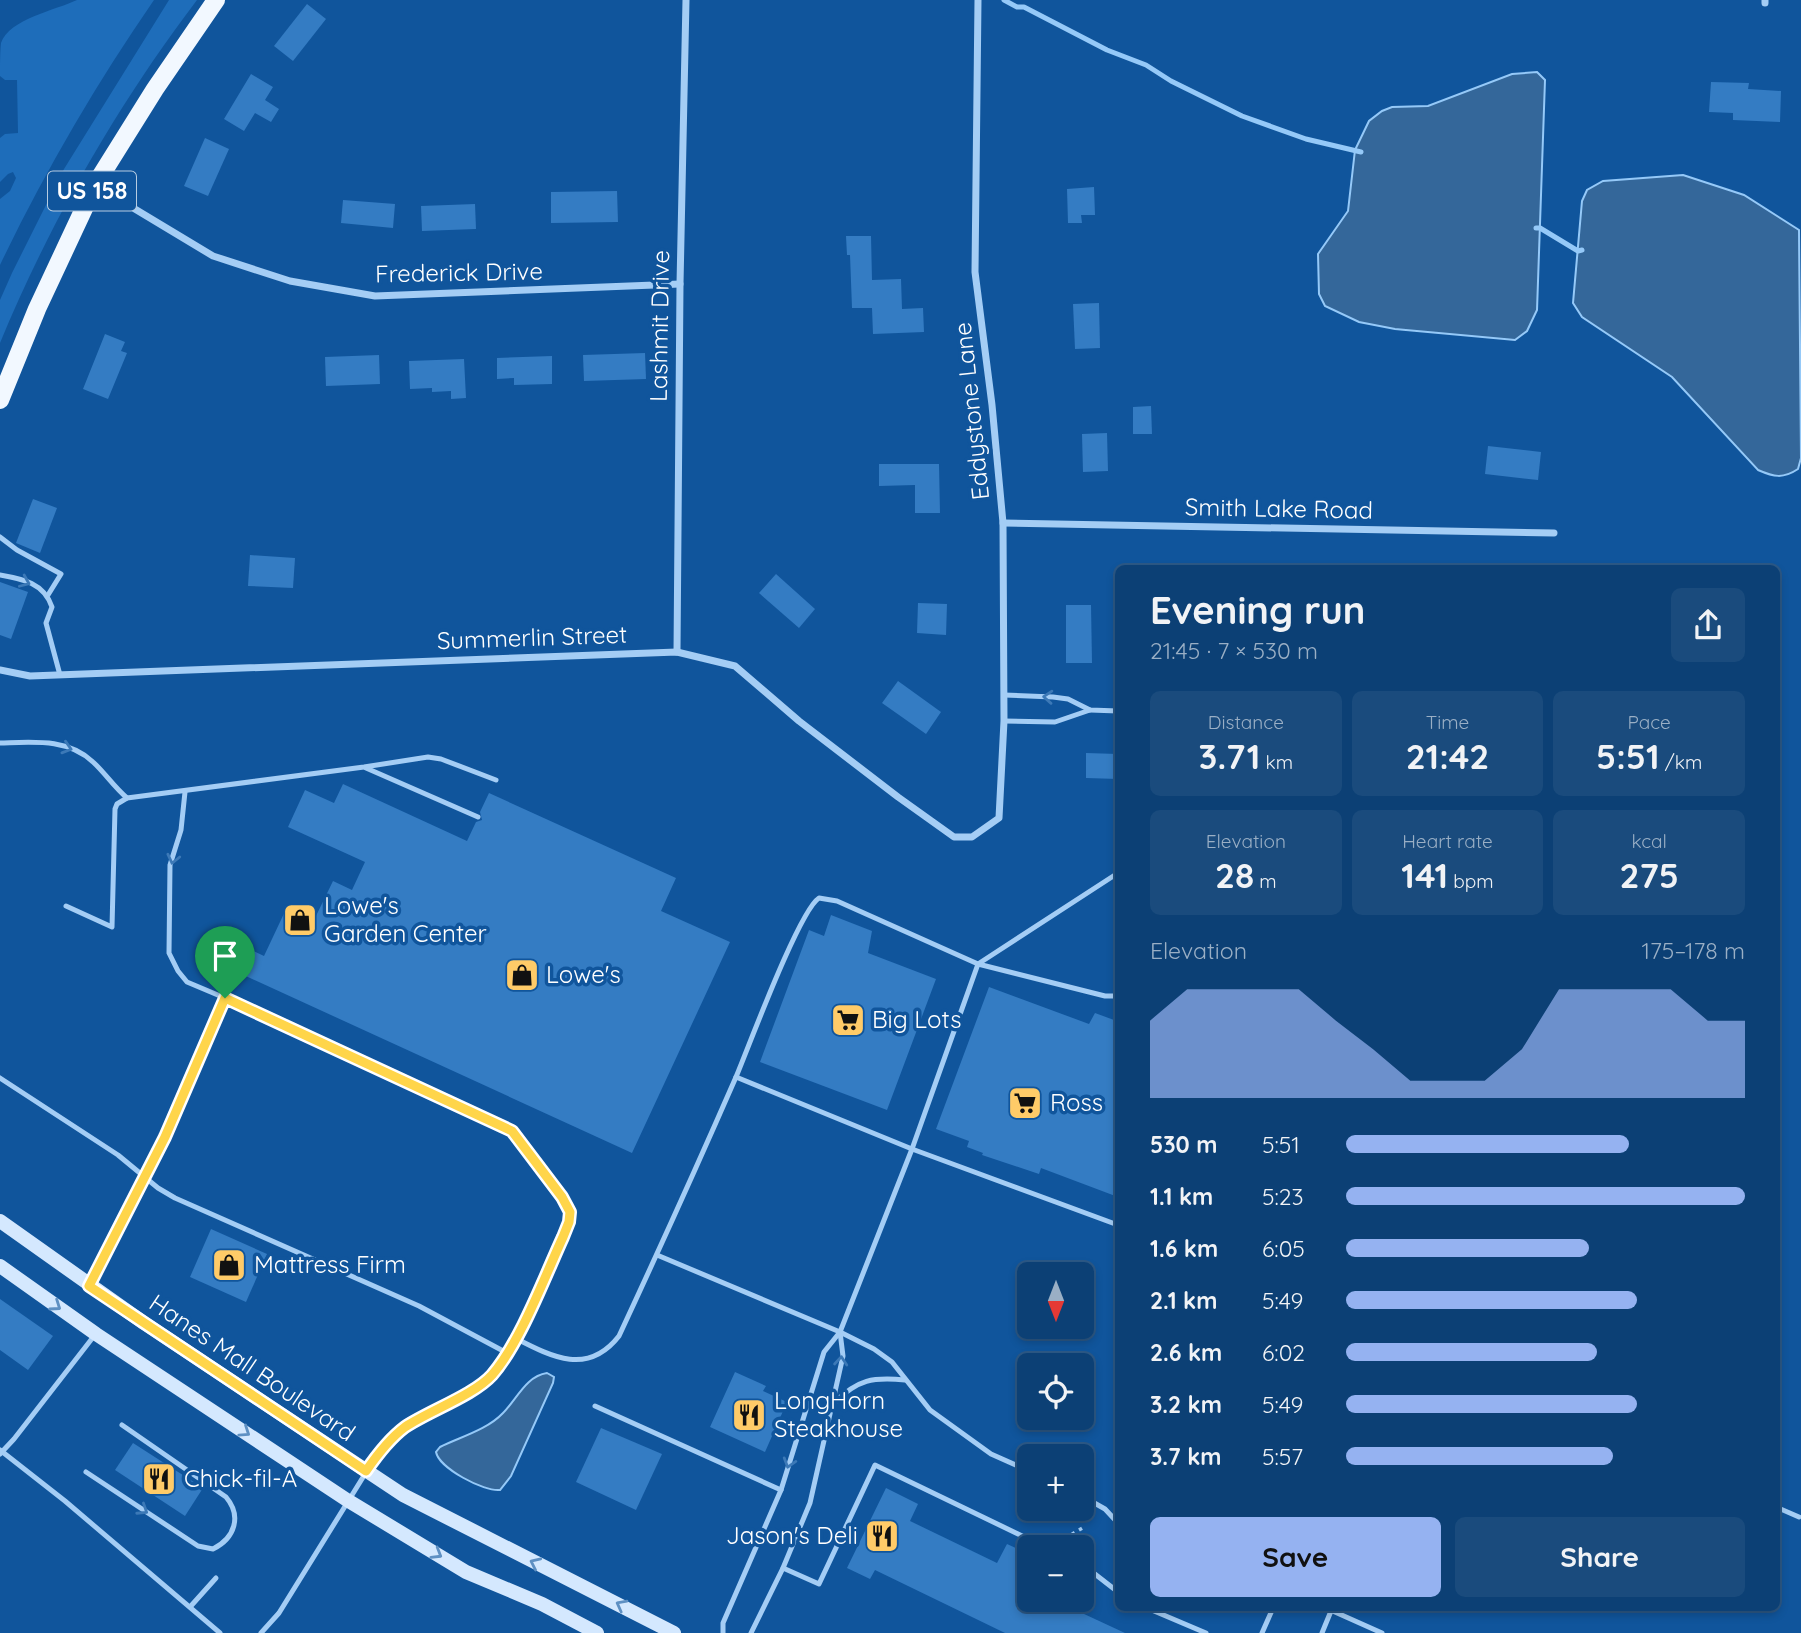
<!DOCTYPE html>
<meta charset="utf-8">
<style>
body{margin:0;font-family:Quicksand,sans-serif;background:#1a4b7d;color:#f1f3f6;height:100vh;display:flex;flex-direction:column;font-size:26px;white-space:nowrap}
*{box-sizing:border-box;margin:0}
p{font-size:23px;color:#9aafc5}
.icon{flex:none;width:38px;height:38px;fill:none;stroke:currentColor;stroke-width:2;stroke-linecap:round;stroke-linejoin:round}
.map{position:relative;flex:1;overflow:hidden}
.sheet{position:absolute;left:1115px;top:565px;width:665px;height:1046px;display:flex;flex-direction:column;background:#0c4075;border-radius:10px;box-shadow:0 4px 10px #0003,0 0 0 2px #2c5987}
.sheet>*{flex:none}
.needle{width:46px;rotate:180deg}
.buttons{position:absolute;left:1017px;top:1262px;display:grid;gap:14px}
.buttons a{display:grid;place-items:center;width:77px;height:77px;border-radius:10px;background:#0c4075;box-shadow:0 4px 10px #0003,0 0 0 2px #2c5987;font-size:35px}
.pin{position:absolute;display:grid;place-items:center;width:60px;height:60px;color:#fff;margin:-72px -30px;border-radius:50% 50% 50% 0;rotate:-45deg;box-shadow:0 0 7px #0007}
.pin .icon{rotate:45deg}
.round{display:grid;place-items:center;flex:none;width:74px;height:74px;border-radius:10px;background:#1a4b7d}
.headline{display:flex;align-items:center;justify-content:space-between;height:119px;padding:0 35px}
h1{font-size:38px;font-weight:700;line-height:52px}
.figures{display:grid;grid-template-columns:repeat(3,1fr);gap:10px;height:119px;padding:7px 35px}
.figures div{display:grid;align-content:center;border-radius:10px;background:#1a4b7d;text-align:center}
.figures b{font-size:35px;font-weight:700}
.figures small{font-size:19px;font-weight:400}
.figures p{font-size:19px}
.chart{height:196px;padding:14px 35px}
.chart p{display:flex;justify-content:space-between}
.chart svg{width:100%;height:126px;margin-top:7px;fill:#95b2f1;opacity:.7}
.action{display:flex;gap:14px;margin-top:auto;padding:14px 35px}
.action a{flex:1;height:80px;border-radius:10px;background:#95b2f1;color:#111;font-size:28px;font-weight:700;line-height:80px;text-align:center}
.action a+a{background:#1a4b7d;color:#f1f3f6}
ul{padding:0 35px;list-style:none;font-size:23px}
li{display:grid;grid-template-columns:112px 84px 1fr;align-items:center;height:52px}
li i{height:18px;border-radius:9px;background:#95b2f1}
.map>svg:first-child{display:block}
.green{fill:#1e6dba}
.water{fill:#34679a;stroke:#95c9f8;stroke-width:2}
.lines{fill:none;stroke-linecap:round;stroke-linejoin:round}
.stream{stroke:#95c9f8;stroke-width:5}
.building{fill:#347cc3}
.path{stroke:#a4cdf5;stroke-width:3.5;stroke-dasharray:3.5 5;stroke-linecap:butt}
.lane{stroke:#a4cdf5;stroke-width:5}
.street{stroke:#a4cdf5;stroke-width:7}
.secondary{stroke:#d4e8fe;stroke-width:14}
.primary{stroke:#f2f8ff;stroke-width:18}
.oneway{stroke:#3c79b7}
.oneway2{stroke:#5e90c3}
.route-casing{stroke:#fff;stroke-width:14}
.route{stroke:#ffd54a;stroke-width:9}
.labels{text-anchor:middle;stroke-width:7;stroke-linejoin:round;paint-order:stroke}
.shield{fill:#10559c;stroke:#b7cce1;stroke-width:2}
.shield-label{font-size:23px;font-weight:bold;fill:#fff}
.street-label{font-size:24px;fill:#fff;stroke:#10559c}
.poi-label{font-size:24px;fill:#fff;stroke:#10559c;text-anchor:start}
</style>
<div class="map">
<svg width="1801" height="1633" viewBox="0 0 1801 1633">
<rect width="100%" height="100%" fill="#10559c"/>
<!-- green -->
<g class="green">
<path d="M77 0H154C96 84 44 173 0 265V199L10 191 16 178 13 172 8 174 0 182V138L5 134 18 133 17 80H5L0 76C0 66 0 52 1 43 9 19 56 10 77 0Z"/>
<path d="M169 0H197C118 104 50 222 0 343V300L12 273 64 169Z"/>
</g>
<!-- water -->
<g class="water">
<polygon points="1537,72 1545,80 1537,310 1527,331 1515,340 1395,329 1359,322 1325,306 1319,294 1318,254 1348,211 1355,150 1369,121 1382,111 1392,107 1428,106 1512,74"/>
<path d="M1683 175 1744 195 1799 230 1801 458 1798 469C1783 479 1774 477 1758 470L1672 377 1582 317 1573 303 1582 201 1587 190 1603 181Z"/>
<path d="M547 1373 554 1377 553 1383 511 1476 500 1490C484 1492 439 1468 436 1452L440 1447C460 1437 487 1430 503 1413 517 1399 526 1376 547 1373Z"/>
</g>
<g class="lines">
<!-- stream -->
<g class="stream">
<polyline points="1004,0 1017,7 1024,7 1107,50 1146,65 1171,81 1242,116 1306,139 1361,152"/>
<polyline points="1536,228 1540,228 1578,251 1582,250"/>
</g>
</g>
<!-- building -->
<g class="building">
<polygon points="307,4 326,19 293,61 274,46"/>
<polygon points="251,74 273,87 265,100 279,109 271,122 255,113 244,131 224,119"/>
<polygon points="1711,82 1749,83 1748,89 1781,91 1780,122 1733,120 1733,113 1709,112"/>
<polygon points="205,138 229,149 208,196 184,186"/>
<polygon points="1094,187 1095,215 1081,215 1082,223 1068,223 1067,189"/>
<polygon points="617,191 618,222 551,223 551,192"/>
<polygon points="343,200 395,204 393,228 341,223"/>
<polygon points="475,204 476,229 422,231 421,206"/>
<polygon points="846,236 871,236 872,280 901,279 902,309 923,308 924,332 873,334 872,308 852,308 850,255 847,255"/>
<polygon points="1099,303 1100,348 1075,349 1073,304"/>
<polygon points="105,334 125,342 121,351 127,353 108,399 83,389"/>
<polygon points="645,353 646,379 584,381 583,355"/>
<polygon points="379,355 380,384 326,386 325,357"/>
<polygon points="552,356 552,384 514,385 514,378 497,379 497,358"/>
<polygon points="464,359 466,398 451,399 451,391 432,392 432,388 410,389 409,361"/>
<polygon points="1151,406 1152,434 1133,434 1133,407"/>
<polygon points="1107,433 1108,471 1083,472 1082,434"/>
<polygon points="1488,446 1541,452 1538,480 1485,474"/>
<polygon points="879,464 939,464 940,513 915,513 915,485 879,486"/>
<polygon points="33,499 57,508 40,553 16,543"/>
<polygon points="250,555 295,558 293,588 248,586"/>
<polygon points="776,574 815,609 799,628 759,593"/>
<polygon points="0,582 28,592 11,639 0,635"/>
<polygon points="918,603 947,604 946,635 917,633"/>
<polygon points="1066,605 1091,605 1092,663 1066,663"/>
<polygon points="898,681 941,712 926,734 882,703"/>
<polygon points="1086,753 1118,754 1118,779 1086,778"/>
<polygon points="343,784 467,841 476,822 482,820 480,812 489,793 676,878 661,911 730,942 632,1153 224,966 234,942 264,956 288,905 315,918 333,881 352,890 365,862 288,827 305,790 334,803"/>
<polygon points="831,915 872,931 868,953 936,979 887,1110 760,1062 809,930 824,936"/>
<polygon points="989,987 1089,1024 1095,1013 1114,1020 1113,1024 1118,1026 1118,1197 1041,1168 1039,1174 982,1155 983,1153 967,1147 969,1141 936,1129"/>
<polygon points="211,1229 267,1254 246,1302 190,1277"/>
<polygon points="0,1299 53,1336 28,1370 0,1350"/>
<polygon points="735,1372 766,1386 763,1391 787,1402 765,1452 710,1427"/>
<polygon points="601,1428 662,1454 636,1510 576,1482"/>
<polygon points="133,1443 203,1488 185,1516 115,1470"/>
<polygon points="886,1488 918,1504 910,1521 997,1563 1007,1544 1029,1554 1029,1600 1073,1600 1069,1607 1125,1633 1005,1633 875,1570 870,1579 847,1568"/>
</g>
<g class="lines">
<!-- path -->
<polyline class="path" points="1057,1543 1086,1526"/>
<!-- lane -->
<g class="lane">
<polyline points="0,537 17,550 61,574 48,595"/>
<path d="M0 575C23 579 44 583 52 607L46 623 60 675"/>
<polyline points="1004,695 1053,697 1068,699 1090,710 1118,711"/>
<polyline points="1004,721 1055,722 1090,710"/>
<path d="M0 743C33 742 68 738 93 762 105 773 114 787 127 798"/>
<polyline points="366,768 478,817"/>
<polyline points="185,792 181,830 170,865 169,953 178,971 187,982 225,998"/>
<polyline points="66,906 112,927 115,809 117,804 127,798 364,767 428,757 441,759 496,780"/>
<polyline points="736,1077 912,1149 1118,1225"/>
<polyline points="0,1078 118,1155 158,1188 175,1198 419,1306 507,1353"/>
<polyline points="657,1255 840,1332 874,1349 892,1362 930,1410 991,1454 1029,1471"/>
<polyline points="91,1284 165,1137 225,998 512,1131 562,1197 570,1212 569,1222 563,1236 515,1338 491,1376 458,1398 405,1428 378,1453 279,1613 261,1633"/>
<path d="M515 1338C552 1357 588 1376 619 1336 659 1250 698 1164 736 1077 749 1046 799 911 819 898L837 901 978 964 1105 996H1118"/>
<path d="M834 1403C858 1379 873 1377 905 1380"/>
<polyline points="595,1406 781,1490"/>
<polyline points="0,1450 65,1501 220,1633"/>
<polyline points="0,1454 14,1439 94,1336"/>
<path d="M86 1472 198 1546 213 1549C235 1538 242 1516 226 1497L122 1425"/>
<polyline points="1082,1496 1105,1509 1118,1523"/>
<polyline points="1776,1507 1799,1517"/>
<polyline points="1082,1564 1118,1592"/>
<polyline points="783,1568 819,1584 875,1465 1045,1547"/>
<polyline points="190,1607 216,1578"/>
<polyline points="1147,1608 1206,1633"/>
<polyline points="1326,1608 1382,1633"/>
<polyline points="723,1633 723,1623 781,1490 824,1352 840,1332 912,1149 978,964 1118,873"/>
<polyline points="751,1633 783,1568 810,1503 843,1356 840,1332"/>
<polyline points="1262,1633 1273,1608"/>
<polyline points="1322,1633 1331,1611"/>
</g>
<!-- street -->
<g class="street">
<polyline points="1765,0 1765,3"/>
<polyline points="95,185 213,256 290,281 375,296 680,284"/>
<polyline points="1003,523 1554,533"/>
<polyline points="677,652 680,284 686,0"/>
<polyline points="0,670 30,676 677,652 735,666 799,721 898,797 954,837 972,837 999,818 1004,721 1003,523 992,405 975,272 978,0"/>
</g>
<!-- secondary -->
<g class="secondary">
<polyline points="0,1221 144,1323 403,1495 674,1633"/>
<polyline points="0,1266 96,1334 347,1500 466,1572 542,1604 597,1633"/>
</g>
<!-- primary -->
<polyline class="primary" points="0,400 37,309 95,185 155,89 216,0"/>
</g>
<!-- one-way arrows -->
<defs><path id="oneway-chevron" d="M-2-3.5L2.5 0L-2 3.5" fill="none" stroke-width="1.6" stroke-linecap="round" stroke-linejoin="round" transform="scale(1.75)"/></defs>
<g class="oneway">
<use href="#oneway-chevron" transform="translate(25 582) rotate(23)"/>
<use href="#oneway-chevron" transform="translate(1048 697) rotate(-176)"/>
<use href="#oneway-chevron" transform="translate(67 748) rotate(17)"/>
<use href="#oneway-chevron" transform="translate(173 859) rotate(103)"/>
<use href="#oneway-chevron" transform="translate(841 1361) rotate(-85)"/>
<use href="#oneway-chevron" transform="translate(789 1463) rotate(107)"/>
<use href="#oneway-chevron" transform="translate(143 1510) rotate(33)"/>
</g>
<g class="oneway2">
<use href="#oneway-chevron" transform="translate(56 1306) rotate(35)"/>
<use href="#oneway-chevron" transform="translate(245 1432) rotate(34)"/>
<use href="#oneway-chevron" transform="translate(437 1554) rotate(31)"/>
<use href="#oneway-chevron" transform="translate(535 1563) rotate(-155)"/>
<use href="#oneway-chevron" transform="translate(621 1605) rotate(-152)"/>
</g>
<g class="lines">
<!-- route casing -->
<g class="route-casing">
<path id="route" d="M225 998 512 1131 562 1197 570 1212 569 1222 563 1237C545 1276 520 1343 492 1375 474 1395 429 1411 405 1427 389 1439 377 1455 366 1471L89 1286 165 1137Z"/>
</g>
<!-- route -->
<use href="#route" class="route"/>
</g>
<!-- icons -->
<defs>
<g id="shop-square" transform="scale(1.75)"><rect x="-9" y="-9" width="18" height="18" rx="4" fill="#ffcb68" stroke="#10559c"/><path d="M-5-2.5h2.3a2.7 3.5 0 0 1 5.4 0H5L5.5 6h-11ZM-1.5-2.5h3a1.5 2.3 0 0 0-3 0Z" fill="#111"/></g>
<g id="supermarket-square" transform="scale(1.75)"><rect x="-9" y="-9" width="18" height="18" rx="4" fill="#ffcb68" stroke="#10559c"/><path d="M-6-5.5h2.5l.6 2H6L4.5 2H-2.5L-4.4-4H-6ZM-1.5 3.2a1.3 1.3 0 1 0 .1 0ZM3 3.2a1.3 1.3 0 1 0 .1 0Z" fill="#111"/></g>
<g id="restaurant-square" transform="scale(1.75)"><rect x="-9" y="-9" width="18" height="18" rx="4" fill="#ffcb68" stroke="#10559c"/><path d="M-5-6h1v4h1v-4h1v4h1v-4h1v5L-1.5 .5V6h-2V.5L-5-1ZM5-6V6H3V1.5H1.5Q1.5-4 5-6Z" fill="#111"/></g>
</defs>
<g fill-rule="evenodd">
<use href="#shop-square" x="300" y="920"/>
<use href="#shop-square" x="522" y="975"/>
<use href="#supermarket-square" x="848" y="1020"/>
<use href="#supermarket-square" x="1025" y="1103"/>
<use href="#shop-square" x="229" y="1265"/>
<use href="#restaurant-square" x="749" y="1415"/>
<use href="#restaurant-square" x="159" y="1479"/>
<use href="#restaurant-square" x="882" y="1536"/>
</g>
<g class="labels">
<!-- shield labels -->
<rect class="shield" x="48" y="171.5" width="88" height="39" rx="5"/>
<g class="shield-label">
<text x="92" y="199">US 158</text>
</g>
<!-- street labels -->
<g class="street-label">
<text transform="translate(459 273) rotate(-1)" y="8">Frederick Drive</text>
<text transform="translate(660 326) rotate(-89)" y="8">Lashmit Drive</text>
<text transform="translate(972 411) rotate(-96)" y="8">Eddystone Lane</text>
<text transform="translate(1279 509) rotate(1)" y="8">Smith Lake Road</text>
<text transform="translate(532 638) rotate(-2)" y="8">Summerlin Street</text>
<text transform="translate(252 1368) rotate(34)" y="8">Hanes Mall Boulevard</text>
</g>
<!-- poi labels -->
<g class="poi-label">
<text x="324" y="914">Lowe's<tspan x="324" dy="28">Garden Center</tspan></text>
<text x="546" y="983">Lowe's</text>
<text x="872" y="1028">Big Lots</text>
<text x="1050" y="1111">Ross</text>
<text x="254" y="1273">Mattress Firm</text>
<text x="774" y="1409">LongHorn<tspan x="774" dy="28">Steakhouse</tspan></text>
<text x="184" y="1487">Chick-fil-A</text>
<text x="858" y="1544" text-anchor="end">Jason's Deli</text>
</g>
</g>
</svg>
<div class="buttons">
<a><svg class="needle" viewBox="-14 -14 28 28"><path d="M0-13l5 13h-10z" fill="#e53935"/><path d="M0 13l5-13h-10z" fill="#9aafc5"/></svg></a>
<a><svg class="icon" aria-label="locate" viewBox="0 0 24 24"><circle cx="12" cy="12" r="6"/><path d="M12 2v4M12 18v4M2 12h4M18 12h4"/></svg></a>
<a>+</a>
<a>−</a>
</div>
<div class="pin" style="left:225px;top:998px;background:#1e9e55"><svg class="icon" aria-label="arrive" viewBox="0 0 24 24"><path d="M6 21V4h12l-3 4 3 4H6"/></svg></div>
<section class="sheet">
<div class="headline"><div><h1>Evening run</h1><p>21:45 · 7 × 530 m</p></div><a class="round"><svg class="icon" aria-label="share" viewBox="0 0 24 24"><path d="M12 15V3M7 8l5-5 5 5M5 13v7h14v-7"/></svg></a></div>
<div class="figures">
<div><p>Distance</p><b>3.71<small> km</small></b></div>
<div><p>Time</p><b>21:42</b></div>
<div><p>Pace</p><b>5:51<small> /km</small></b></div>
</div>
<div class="figures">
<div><p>Elevation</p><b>28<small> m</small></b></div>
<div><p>Heart rate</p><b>141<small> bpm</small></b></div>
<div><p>kcal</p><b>275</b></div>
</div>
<div class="chart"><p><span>Elevation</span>175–178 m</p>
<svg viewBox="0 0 160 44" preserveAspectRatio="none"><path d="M0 44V17L10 6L20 6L30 6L40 6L50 17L60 27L70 38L80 38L90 38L100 27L110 6L120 6L130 6L140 6L150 17L160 17V44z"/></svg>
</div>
<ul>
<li><b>530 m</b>5:51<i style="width:71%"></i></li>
<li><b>1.1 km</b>5:23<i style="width:100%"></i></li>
<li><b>1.6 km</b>6:05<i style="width:61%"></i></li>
<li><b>2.1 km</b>5:49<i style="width:73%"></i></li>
<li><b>2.6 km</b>6:02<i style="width:63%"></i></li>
<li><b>3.2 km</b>5:49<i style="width:73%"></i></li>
<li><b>3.7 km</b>5:57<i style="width:67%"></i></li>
</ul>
<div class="action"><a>Save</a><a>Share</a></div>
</section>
</div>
